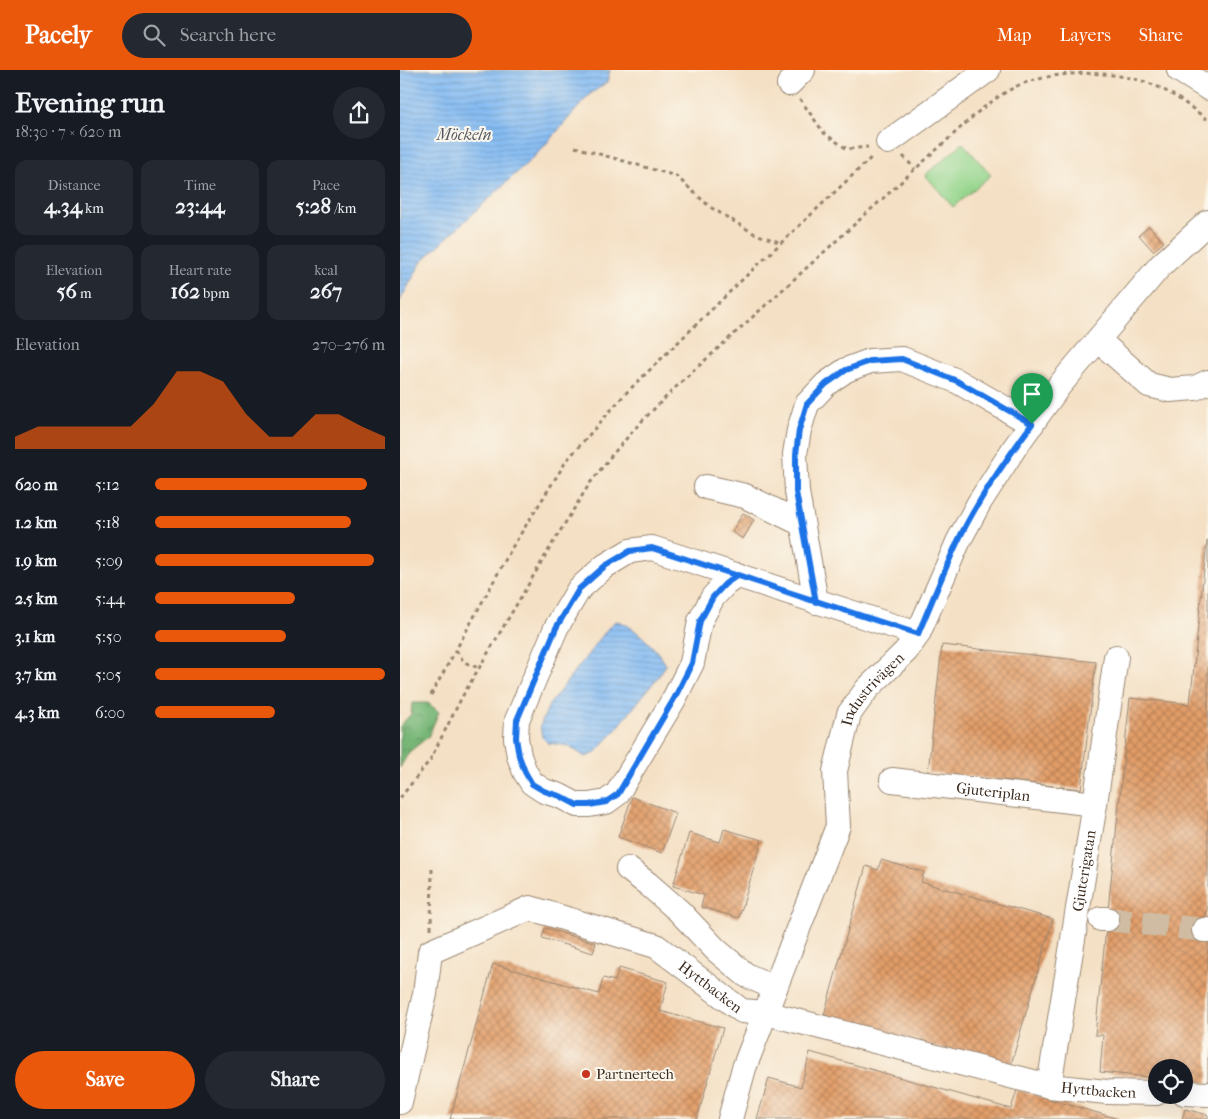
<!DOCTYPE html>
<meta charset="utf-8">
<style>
body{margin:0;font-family:"IM FELL French Canon",serif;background:#242831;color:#f1f3f6;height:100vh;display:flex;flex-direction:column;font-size:19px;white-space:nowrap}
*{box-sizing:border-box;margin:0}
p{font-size:16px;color:#9ea1a6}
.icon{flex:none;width:28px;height:28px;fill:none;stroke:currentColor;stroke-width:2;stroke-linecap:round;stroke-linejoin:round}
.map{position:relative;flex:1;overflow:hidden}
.sheet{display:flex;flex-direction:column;background:#171b24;width:400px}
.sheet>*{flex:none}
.buttons{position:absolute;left:748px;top:989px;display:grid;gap:10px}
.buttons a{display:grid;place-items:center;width:45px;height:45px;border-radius:50%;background:#171b24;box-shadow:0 5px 20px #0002;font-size:25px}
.pin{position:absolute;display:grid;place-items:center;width:42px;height:42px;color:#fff;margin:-51px -21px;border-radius:50% 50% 50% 0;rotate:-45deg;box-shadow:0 0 5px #0007}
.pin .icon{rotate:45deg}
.round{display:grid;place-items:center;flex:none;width:52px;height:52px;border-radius:26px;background:#242831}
.headline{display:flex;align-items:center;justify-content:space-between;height:85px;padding:0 15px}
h1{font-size:28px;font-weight:700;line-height:38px}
.stats{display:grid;grid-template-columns:repeat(3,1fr);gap:8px;height:85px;padding:5px 15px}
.stats div{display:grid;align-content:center;border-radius:12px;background:#242831;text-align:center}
.stats b{font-size:21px;font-weight:700}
.stats small{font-size:14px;font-weight:400}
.stats p{font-size:14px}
.chart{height:140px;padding:10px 15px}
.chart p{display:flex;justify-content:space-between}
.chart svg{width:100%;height:90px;margin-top:5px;fill:#ea580c;opacity:.7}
.cta{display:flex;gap:10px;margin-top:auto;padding:10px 15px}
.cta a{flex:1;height:58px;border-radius:30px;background:#ea580c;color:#fff;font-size:20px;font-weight:700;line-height:58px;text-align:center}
.cta a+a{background:#242831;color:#f1f3f6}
ul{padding:0 15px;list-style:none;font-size:16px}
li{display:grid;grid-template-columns:80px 60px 1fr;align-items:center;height:38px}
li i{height:12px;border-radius:6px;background:#ea580c}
header{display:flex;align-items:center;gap:30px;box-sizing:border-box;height:70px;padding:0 25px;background:#ea580c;color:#fff}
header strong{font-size:24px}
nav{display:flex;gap:28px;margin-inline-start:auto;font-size:18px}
.search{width:350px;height:45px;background:#242831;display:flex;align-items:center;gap:12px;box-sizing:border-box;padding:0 18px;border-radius:28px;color:#9ea1a6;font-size:19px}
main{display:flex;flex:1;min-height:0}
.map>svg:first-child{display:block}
.forest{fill:url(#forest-crowns);stroke:#58704a}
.pitch{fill:#93d48a;stroke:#677f54}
.water{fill:url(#water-rules);stroke:#607288}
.building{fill:url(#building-cross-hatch)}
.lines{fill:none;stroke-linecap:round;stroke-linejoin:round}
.minor-tunnel{stroke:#cfbca3;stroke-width:24;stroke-dasharray:24 12;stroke-linecap:butt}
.minor-casing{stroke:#988571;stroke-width:26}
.path{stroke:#988571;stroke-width:3;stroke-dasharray:4 4;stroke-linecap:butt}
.minor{stroke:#fff;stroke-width:24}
.route-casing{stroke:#fff;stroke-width:10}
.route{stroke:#1a73e8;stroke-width:6}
.poi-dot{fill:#c8321e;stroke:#fbf7ec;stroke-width:2}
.labels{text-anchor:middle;stroke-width:4;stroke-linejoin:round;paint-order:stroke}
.street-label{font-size:15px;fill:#3b2a1e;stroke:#fbf7ec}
.poi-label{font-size:15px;fill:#3b2a1e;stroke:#fbf7ec;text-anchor:start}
.water-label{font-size:16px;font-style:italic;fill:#51565e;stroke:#fbf7ec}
</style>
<header>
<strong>Pacely</strong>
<div class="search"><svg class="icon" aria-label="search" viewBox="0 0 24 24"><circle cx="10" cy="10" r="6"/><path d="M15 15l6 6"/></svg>Search here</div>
<nav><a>Map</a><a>Layers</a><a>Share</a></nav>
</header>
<main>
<section class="sheet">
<div class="headline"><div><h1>Evening run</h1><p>18:30 · 7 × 620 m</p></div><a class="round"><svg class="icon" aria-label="share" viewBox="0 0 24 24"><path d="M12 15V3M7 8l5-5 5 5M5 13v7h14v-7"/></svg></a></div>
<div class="stats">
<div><p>Distance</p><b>4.34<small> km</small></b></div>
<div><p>Time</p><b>23:44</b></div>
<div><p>Pace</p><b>5:28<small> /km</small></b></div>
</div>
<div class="stats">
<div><p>Elevation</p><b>56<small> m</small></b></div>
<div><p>Heart rate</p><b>162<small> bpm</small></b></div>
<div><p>kcal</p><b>267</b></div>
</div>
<div class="chart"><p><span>Elevation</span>270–276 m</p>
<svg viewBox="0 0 160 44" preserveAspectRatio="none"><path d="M0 44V38L10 33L20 33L30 33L40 33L50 33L60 22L70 6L80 6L90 11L100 27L110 38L120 38L130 27L140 27L150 33L160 38V44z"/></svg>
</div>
<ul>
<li><b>620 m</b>5:12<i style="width:92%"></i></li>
<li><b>1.2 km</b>5:18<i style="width:85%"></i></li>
<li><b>1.9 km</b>5:09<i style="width:95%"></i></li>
<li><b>2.5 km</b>5:44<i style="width:61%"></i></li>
<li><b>3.1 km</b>5:50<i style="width:57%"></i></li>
<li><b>3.7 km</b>5:05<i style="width:100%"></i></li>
<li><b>4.3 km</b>6:00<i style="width:52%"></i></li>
</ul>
<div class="cta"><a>Save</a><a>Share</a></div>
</section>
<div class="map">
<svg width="808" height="1049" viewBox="0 0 808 1049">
<defs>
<pattern id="forest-crowns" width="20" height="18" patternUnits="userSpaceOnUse" patternTransform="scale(1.25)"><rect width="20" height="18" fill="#76b676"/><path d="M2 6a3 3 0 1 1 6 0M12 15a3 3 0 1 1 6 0" fill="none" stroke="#629460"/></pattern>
<pattern id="water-rules" width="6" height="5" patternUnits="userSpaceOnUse" patternTransform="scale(1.25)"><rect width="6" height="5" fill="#84bbf3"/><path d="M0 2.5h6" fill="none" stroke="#6d98c4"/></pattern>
<pattern id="building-cross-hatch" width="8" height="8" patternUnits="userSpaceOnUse" patternTransform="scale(1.25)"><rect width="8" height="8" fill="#e29d68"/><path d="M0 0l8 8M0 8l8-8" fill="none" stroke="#b88055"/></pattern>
</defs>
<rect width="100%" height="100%" fill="#fbf7ec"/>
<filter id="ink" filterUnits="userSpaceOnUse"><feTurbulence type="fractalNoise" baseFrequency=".02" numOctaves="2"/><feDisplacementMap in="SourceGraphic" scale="10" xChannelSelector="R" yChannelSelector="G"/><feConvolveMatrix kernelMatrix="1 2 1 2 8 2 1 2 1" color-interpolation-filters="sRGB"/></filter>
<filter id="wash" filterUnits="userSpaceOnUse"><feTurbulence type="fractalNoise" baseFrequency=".0096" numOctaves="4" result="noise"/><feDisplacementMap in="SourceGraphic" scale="20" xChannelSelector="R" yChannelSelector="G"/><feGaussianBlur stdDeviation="1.12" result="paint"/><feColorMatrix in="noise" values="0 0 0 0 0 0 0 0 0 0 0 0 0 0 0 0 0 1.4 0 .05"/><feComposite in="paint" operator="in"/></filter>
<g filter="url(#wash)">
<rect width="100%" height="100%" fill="#f4e0c4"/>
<!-- forest -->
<polygon class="forest" points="12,633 28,633 39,642 28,667 9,682 0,698 0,656 11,644"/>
<!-- pitch -->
<polygon class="pitch" points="563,73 591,105 553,137 525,105"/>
<!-- water -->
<g class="water">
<polygon points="0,0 210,0 207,12 189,25 139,82 22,191 0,231"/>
<path d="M215 551C230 551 260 582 266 595L258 607 214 662 194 684 185 687 169 676 148 673 142 667 140 656 149 635 209 557Z"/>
</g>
<g id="blocks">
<!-- building -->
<g class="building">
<polygon points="749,156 764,172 753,181 739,165"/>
<polygon points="343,443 354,450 343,469 332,462"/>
<polygon points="807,471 808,471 808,832 803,865 808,866 808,1013 784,1011 784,998 756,998 756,1008 700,1002 703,965 695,965 730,628 790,634"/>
<polygon points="542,575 696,592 681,719 528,702"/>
<polygon points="232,727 276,743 262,783 218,767"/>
<polygon points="324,759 362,770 339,848 301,837 304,825 273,816 289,763 320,772"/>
<polygon points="481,790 524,802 521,812 653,849 610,998 424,945 466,796 478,800"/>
<polygon points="145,858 196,873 193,883 142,868"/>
<polygon points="93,894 199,924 203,908 215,911 219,898 268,912 260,941 323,958 297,1049 50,1049"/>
<polygon points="410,982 611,1039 617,1020 719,1049 357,1049 369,1008 401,1017"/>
<polygon points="785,1039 808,1045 808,1049 782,1049"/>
</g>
</g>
</g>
<g filter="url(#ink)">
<use href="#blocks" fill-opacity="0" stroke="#988571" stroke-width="1"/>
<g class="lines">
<!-- minor-tunnel -->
<polyline class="minor-tunnel" points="707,849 804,860"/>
<!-- minor casing -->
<g class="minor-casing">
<g id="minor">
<polyline points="779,0 808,18"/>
<polyline points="389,14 403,0"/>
<polyline points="488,72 588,0"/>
<polyline points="698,270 749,315 770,320 795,318 808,312"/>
<polyline points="306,417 345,426 402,454"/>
<polyline points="338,505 325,514 313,527 300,551 292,593 274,629 217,724 206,732 189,735 177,735 160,726 144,721 132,713 125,702 119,686 116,668 117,650 156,558 179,519 205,496 230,481 252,478 518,564"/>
<polyline points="416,532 397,422 395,384 399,360 407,334 426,314 446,300 470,291 502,289 557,311 632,354"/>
<path id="s1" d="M492 710 695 734"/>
<polyline points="228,799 248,814 279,841 316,880 346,905 375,918"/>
<polyline points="701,849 707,849"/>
<polyline points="804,860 808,860"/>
<path id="s2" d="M649 1016 695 734 716 587"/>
<polyline points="784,1023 808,1024"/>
<path id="s3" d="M0 1032 25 924 30 882 130 838 256 876 342 941 366 943 649 1016 707 1022 756 1023"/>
<path id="s4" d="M330 1049 344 998 438 756 435 701 449 644 467 619 506 581 518 564 558 472 579 433 615 377 659 316 760 196 808 152"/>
</g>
</g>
<!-- path -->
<g class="path">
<polyline points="400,29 424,63 447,79 468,77"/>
<polyline points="175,77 276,106 310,137 355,164 382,173"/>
<polyline points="503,86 515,99"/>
<polyline points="56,580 64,592 79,598"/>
<polyline points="31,625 113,476 167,390 225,324 344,208 473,86"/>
<path d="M0 728 30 690 62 627 154 471 190 413 212 385 239 354 280 313 578 42C591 32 604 22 619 15 659 0 705 0 746 12 769 20 789 36 808 50"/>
<polyline points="31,859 32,797"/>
</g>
<!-- minor -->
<use href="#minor" class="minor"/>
</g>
</g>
<g class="lines" filter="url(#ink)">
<!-- route casing -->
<g class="route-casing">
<path id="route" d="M632 354C605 391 577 431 557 473 543 503 531 534 518 564L252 478 230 481 205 496 179 519 156 558 117 650 116 668 119 686 125 702 132 714 144 721 160 726 177 735H189L206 732 218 724 274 629 292 593 300 551 313 527 325 514 338 505 416 532 396 422V384L399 360 407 334 426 314 446 300 470 291 502 289 557 311 632 354"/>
</g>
<!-- route -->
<use href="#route" class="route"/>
</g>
<!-- markers -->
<circle class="poi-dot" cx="186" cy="1004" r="5"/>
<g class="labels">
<!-- street labels -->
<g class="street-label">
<text dy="5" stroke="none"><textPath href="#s4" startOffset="460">Industrivägen</textPath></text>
<text dy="5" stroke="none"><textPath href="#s1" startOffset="102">Gjuteriplan</textPath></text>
<text dy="5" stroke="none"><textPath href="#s2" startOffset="218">Gjuterigatan</textPath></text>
<text dy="5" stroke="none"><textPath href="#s3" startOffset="462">Hyttbacken</textPath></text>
<text dy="5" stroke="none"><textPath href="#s3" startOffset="868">Hyttbacken</textPath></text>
</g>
<!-- poi labels -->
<g class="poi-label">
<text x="196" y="1009">Partnertech</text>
</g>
<!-- water labels -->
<g class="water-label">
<text x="64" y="70">Möckeln</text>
</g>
</g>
</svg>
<div class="buttons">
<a><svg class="icon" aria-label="locate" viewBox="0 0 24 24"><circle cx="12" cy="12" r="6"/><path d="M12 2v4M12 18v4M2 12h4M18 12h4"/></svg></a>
</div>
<div class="pin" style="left:632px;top:354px;background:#1e9e55"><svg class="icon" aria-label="arrive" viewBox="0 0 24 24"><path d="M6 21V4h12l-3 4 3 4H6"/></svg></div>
</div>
</main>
